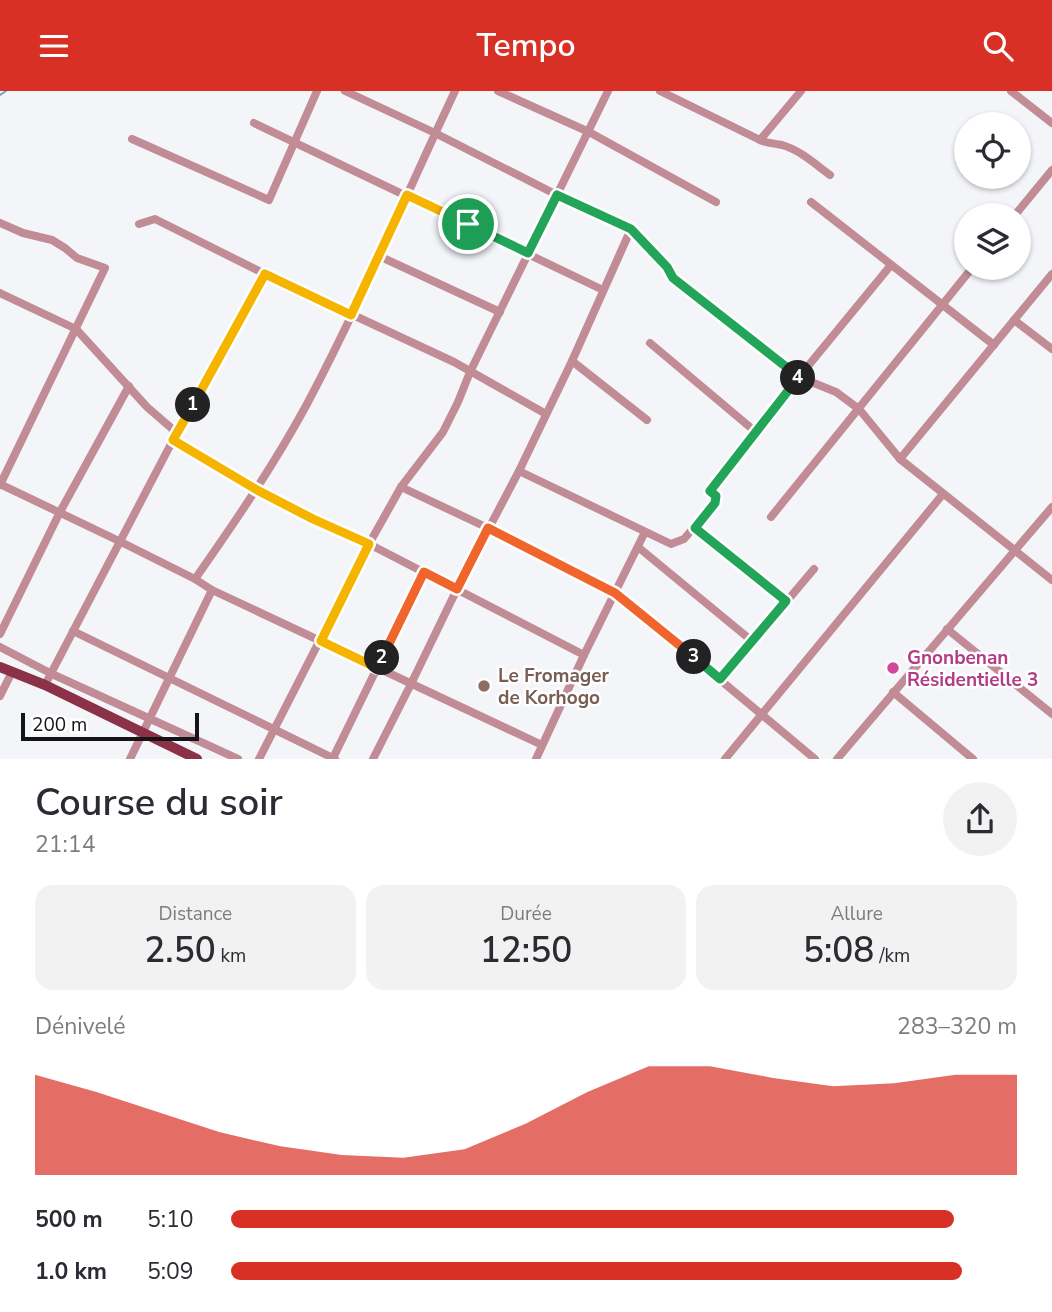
<!DOCTYPE html>
<html lang="fr">
<meta charset="utf-8">
<style>
body{margin:0;font-family:"Nunito Sans",sans-serif;background:#f2f2f3;color:#2b2b33;height:100vh;display:flex;flex-direction:column;font-size:26px;white-space:nowrap}
*{box-sizing:border-box;margin:0}
p{font-size:23px;color:#7c7c81}
.icon{flex:none;width:38px;height:38px;fill:none;stroke:currentColor;stroke-width:2;stroke-linecap:round;stroke-linejoin:round}
.map{position:relative;height:668px;overflow:hidden}
.sheet{display:flex;flex-direction:column;background:#fff;flex:1}
.sheet>*{flex:none}
.controls{position:absolute;left:954px;top:21px;display:grid;gap:14px}
.controls a{display:grid;place-items:center;width:77px;height:77px;border-radius:50%;background:#fff;box-shadow:0 2px 5px #0004;font-size:35px}
.scale{position:absolute;left:21px;bottom:18px;width:178px;box-sizing:border-box;padding-left:7px;border:4px solid #151517;border-top:0;font-size:19px;line-height:24px;white-space:nowrap;color:#151517;-webkit-text-stroke:5px #fff;paint-order:stroke}
.pin{position:absolute;display:grid;place-items:center;width:60px;height:60px;color:#fff;margin:-30px;border:4px solid #fff;border-radius:50%;box-shadow:0 2px 7px #0007}
.km{position:absolute;width:35px;height:35px;margin:-18px;border-radius:50%;background:#222;color:#fff;font-size:19px;line-height:35px;text-align:center}
.round{display:grid;place-items:center;flex:none;width:74px;height:74px;border-radius:37px;background:#f2f2f3}
.summary{display:flex;align-items:center;justify-content:space-between;height:119px;padding:0 35px}
h1{font-size:38px;font-weight:600;line-height:52px}
.stats{display:grid;grid-template-columns:repeat(3,1fr);gap:10px;height:119px;padding:7px 35px}
.stats div{display:grid;align-content:center;border-radius:18px;background:#f2f2f3;text-align:center}
.stats b{font-size:35px;font-weight:600}
.stats small{font-size:19px;font-weight:400}
.stats p{font-size:19px}
.chart{height:196px;padding:14px 35px}
.chart p{display:flex;justify-content:space-between}
.chart svg{width:100%;height:126px;margin-top:7px;fill:#d93025;opacity:.7}
ul{padding:0 35px;list-style:none;font-size:23px}
li{display:grid;grid-template-columns:112px 84px 1fr;align-items:center;height:52px}
li i{height:18px;border-radius:9px;background:#d93025}
header{display:flex;justify-content:space-between;align-items:center;height:91px;padding:0 35px;background:#d93025;color:#fff;font-size:32px;font-weight:600}
.map>svg:first-child{display:block}
.lines{fill:none;stroke-linecap:round;stroke-linejoin:round}
.stream{stroke:#6aa4cc;stroke-width:2}
.minor{stroke:#c18c95;stroke-width:8}
.major{stroke:#8b3148;stroke-width:10}
.split-1-casing{stroke:#fff;stroke-width:14}
.split-2-casing{stroke:#fff;stroke-width:14}
.split-3-casing{stroke:#fff;stroke-width:14}
.split-4-casing{stroke:#fff;stroke-width:14}
.split-5-casing{stroke:#fff;stroke-width:14}
.split-1{stroke:#f5b400;stroke-width:9}
.split-2{stroke:#f5b400;stroke-width:9}
.split-3{stroke:#f0652b;stroke-width:9}
.split-4{stroke:#22a559;stroke-width:9}
.split-5{stroke:#22a559;stroke-width:9}
.hotel-dot{fill:#d1479c;stroke:#fff;stroke-width:2.5}
.education-dot{fill:#8d6e63;stroke:#fff;stroke-width:2.5}
.labels{text-anchor:middle;stroke-width:5;stroke-linejoin:round;paint-order:stroke}
.hotel-label{font-size:19px;font-weight:bold;fill:#b23c85;stroke:#fff;text-anchor:start}
.education-label{font-size:19px;font-weight:bold;fill:#785e54;stroke:#fff;text-anchor:start}
</style>
<header><svg class="icon" aria-label="menu" viewBox="0 0 24 24"><path d="M4 6h16M4 12h16M4 18h16"/></svg>Tempo<svg class="icon" aria-label="search" viewBox="0 0 24 24"><circle cx="10" cy="10" r="6"/><path d="M15 15l6 6"/></svg></header>
<div class="map">
<svg width="1052" height="668" viewBox="0 0 1052 668">
<rect width="100%" height="100%" fill="#f4f5f9"/>
<g class="lines">
<!-- stream -->
<polyline class="stream" points="0,4 6,0"/>
<!-- minor -->
<g class="minor">
<polyline points="345,0 435,42 557,104 631,138 667,176 673,187 799,286 836,301 859,318 900,368 1052,489"/>
<polyline points="498,0 589,41 716,111"/>
<path d="M660 0 760 49C769 53 773 52 782 54 800 59 815 73 830 84"/>
<polyline points="1011,0 1052,32"/>
<polyline points="254,32 603,199"/>
<polyline points="132,48 269,109 317,0"/>
<polyline points="760,49 801,0"/>
<polyline points="811,111 994,254"/>
<polyline points="1015,124 1052,79"/>
<polyline points="0,132 23,142 52,149 65,157 77,167 105,177 0,394"/>
<polyline points="139,133 155,128 265,183 454,271 546,323"/>
<polyline points="379,165 500,221"/>
<polyline points="0,202 76,238 147,316 177,342"/>
<polyline points="1014,229 1052,258"/>
<polyline points="650,252 757,342"/>
<polyline points="572,270 647,329"/>
<polyline points="173,349 257,399 313,428 369,453 584,564"/>
<polyline points="900,368 1052,183"/>
<polyline points="519,380 671,453 684,448 715,412 716,405 710,400 799,286 891,174"/>
<polyline points="0,393 119,450 195,488 212,499 542,654"/>
<polyline points="401,396 488,437 616,502 815,668"/>
<polyline points="771,426 972,177"/>
<polyline points="695,437 786,510"/>
<polyline points="638,456 752,550"/>
<path d="M195 488C235 431 274 374 307 313 361 211 406 104 455 0"/>
<polyline points="947,538 1052,623"/>
<polyline points="73,540 335,668"/>
<polyline points="0,543 60,421 129,295"/>
<polyline points="0,556 52,583 238,668"/>
<polyline points="721,588 814,478"/>
<polyline points="45,594 173,349 265,183"/>
<polyline points="893,601 973,668"/>
<polyline points="0,605 12,581"/>
<polyline points="333,667 424,481"/>
<polyline points="130,668 212,499"/>
<polyline points="259,668 369,453 401,396 443,341 458,311 470,281 608,0"/>
<polyline points="373,668 411,593 457,498 519,380 572,270 631,138"/>
<polyline points="536,668 584,564 645,441"/>
<polyline points="725,668 943,403"/>
<polyline points="837,668 1052,416"/>
</g>
<!-- major -->
<polyline class="major" points="0,576 45,594 197,668"/>
</g>
<g class="lines">
<!-- split-1 casing -->
<g class="split-1-casing">
<polyline id="split-1" points="193,314 265,183 351,224 407,104 468,133"/>
</g>
<!-- split-2 casing -->
<g class="split-2-casing">
<polyline id="split-2" points="193,314 173,349 257,399 313,428 369,453 321,550 377,577 382,567"/>
</g>
<!-- split-3 casing -->
<g class="split-3-casing">
<polyline id="split-3" points="382,567 424,481 457,498 488,437 615,502 694,566"/>
</g>
<!-- split-4 casing -->
<g class="split-4-casing">
<polyline id="split-4" points="694,566 720,588 786,510 695,437 715,412 716,405 710,400 798,287"/>
</g>
<!-- split-5 casing -->
<g class="split-5-casing">
<polyline id="split-5" points="468,133 528,162 557,104 631,138 667,176 673,187 799,286 798,287"/>
</g>
<!-- split-1 -->
<use href="#split-1" class="split-1"/>
<!-- split-2 -->
<use href="#split-2" class="split-2"/>
<!-- split-3 -->
<use href="#split-3" class="split-3"/>
<!-- split-4 -->
<use href="#split-4" class="split-4"/>
<!-- split-5 -->
<use href="#split-5" class="split-5"/>
</g>
<!-- markers -->
<circle class="hotel-dot" cx="893" cy="577" r="7"/>
<circle class="education-dot" cx="484" cy="595" r="7"/>
<g class="labels">
<!-- hotel labels -->
<g class="hotel-label">
<text x="907" y="573">Gnonbenan<tspan x="907" dy="22">Résidentielle 3</tspan></text>
</g>
<!-- education labels -->
<g class="education-label">
<text x="498" y="591">Le Fromager<tspan x="498" dy="22">de Korhogo</tspan></text>
</g>
</g>
</svg>
<div class="controls">
<a><svg class="icon" aria-label="locate" viewBox="0 0 24 24"><circle cx="12" cy="12" r="6"/><path d="M12 2v4M12 18v4M2 12h4M18 12h4"/></svg></a>
<a><svg class="icon" aria-label="layers" viewBox="0 0 24 24"><path d="M12 4l9 5-9 5-9-5zM3 14l9 5 9-5"/></svg></a>
</div>
<div class="scale">200 m</div>
<div class="pin" style="left:468px;top:133px;background:#1e9e55"><svg class="icon" aria-label="arrive" viewBox="0 0 24 24"><path d="M6 21V4h12l-3 4 3 4H6"/></svg></div>
<b class="km" style="left:193px;top:314px">1</b>
<b class="km" style="left:382px;top:567px">2</b>
<b class="km" style="left:694px;top:566px">3</b>
<b class="km" style="left:798px;top:287px">4</b>
</div>
<section class="sheet">
<div class="summary"><div><h1>Course du soir</h1><p>21:14</p></div><a class="round"><svg class="icon" aria-label="share" viewBox="0 0 24 24"><path d="M12 15V3M7 8l5-5 5 5M5 13v7h14v-7"/></svg></a></div>
<div class="stats">
<div><p>Distance</p><b>2.50<small> km</small></b></div>
<div><p>Durée</p><b>12:50</b></div>
<div><p>Allure</p><b>5:08<small> /km</small></b></div>
</div>
<div class="chart"><p><span>Dénivelé</span>283–320 m</p>
<svg viewBox="0 0 160 44" preserveAspectRatio="none"><path d="M0 44V9L10 15L20 22L30 29L40 34L50 37L60 38L70 35L80 26L90 15L100 6L110 6L120 10L130 13L140 12L150 9L160 9V44z"/></svg>
</div>
<ul>
<li><b>500 m</b>5:10<i style="width:92%"></i></li>
<li><b>1.0 km</b>5:09<i style="width:93%"></i></li>
</ul>
</section>
